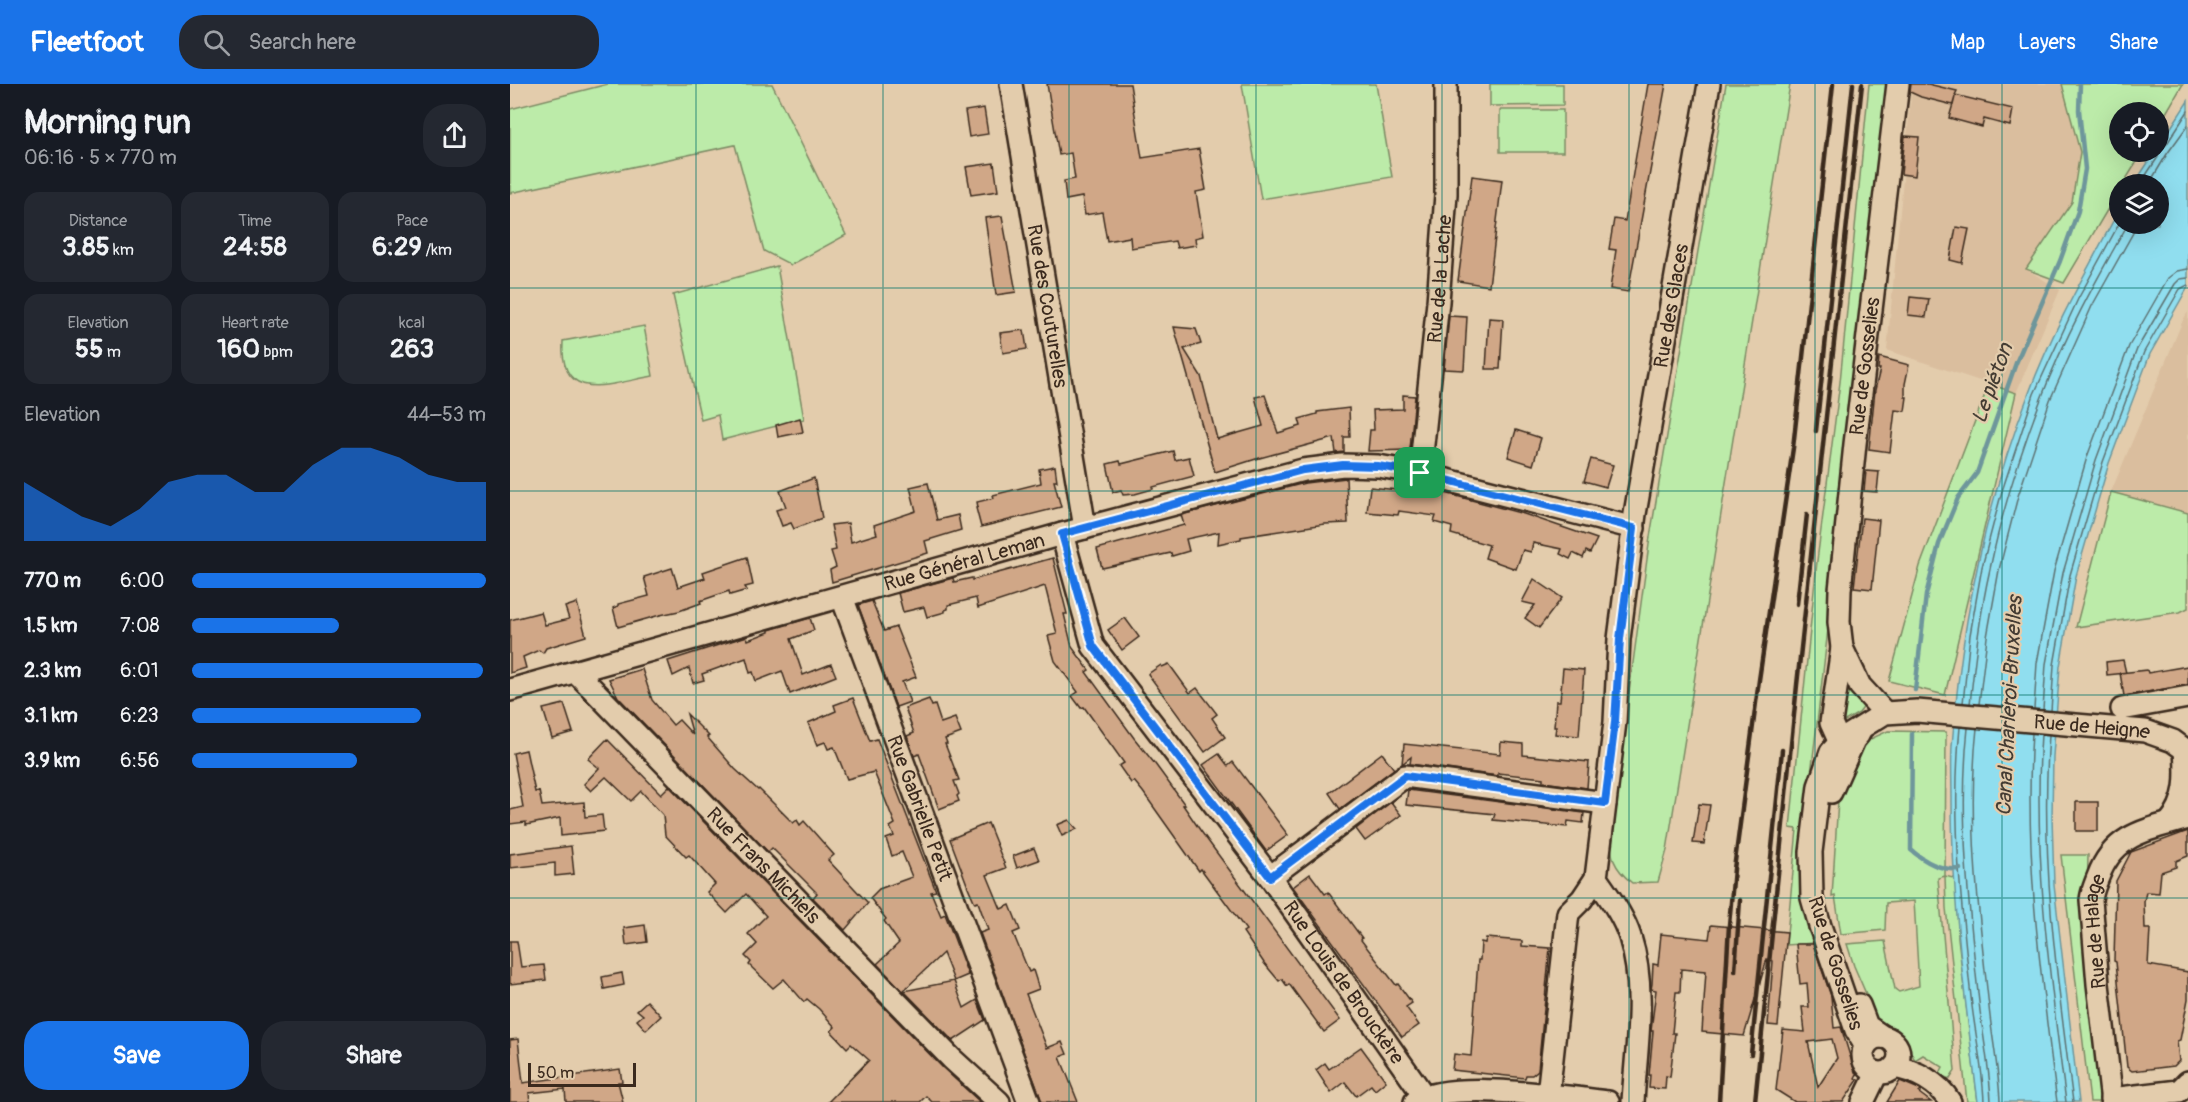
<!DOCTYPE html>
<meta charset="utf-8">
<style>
body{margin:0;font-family:Pangolin,sans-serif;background:#242831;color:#f1f3f6;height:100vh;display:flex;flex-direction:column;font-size:22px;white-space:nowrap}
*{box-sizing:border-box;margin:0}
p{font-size:20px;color:#9ea1a6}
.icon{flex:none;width:33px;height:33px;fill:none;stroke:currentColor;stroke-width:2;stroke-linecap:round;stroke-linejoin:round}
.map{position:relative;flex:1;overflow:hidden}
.side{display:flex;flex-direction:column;background:#171b24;width:510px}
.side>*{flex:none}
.fabs{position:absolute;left:1599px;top:18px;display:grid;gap:12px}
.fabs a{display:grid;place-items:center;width:60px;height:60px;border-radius:50%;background:#171b24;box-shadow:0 6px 24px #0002;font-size:30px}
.scale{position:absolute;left:18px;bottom:15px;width:108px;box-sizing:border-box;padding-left:6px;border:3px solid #3b2a1e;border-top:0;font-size:16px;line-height:21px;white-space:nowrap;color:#3b2a1e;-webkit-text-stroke:4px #e3ccac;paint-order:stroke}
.pin{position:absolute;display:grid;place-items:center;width:51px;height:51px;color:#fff;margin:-26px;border-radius:12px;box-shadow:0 3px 9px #0006}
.round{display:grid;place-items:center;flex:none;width:63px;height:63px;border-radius:24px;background:#242831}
.head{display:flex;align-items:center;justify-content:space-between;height:102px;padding:0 24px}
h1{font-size:33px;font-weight:700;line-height:45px}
.stats{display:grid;grid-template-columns:repeat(3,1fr);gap:9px;height:102px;padding:6px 24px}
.stats div{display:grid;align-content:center;border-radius:15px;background:#242831;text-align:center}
.stats b{font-size:26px;font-weight:700}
.stats small{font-size:16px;font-weight:400}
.stats p{font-size:16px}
.chart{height:168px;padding:12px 24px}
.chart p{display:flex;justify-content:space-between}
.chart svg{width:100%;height:108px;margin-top:6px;fill:#1a73e8;opacity:.7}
.cta{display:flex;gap:12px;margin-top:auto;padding:12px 24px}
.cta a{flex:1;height:69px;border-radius:24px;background:#1a73e8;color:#fff;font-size:24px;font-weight:700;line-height:69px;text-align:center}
.cta a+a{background:#242831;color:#f1f3f6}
ul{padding:0 24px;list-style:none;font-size:20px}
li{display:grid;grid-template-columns:96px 72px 1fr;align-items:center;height:45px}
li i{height:15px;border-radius:8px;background:#1a73e8}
header{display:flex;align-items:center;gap:36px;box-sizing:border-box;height:84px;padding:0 30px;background:#1a73e8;color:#fff}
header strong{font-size:28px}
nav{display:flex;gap:33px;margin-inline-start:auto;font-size:21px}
.search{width:420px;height:54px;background:#242831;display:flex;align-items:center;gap:15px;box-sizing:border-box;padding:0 21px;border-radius:24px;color:#9ea1a6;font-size:22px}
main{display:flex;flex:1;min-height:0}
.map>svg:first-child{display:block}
.built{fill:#dabe9e}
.green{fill:#bceba9;stroke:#7c8a64;stroke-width:1.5}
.water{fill:#90deef;stroke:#6e969b;stroke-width:1.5}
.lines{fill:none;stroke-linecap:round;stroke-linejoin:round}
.shore{stroke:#5d7272;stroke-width:1.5}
.stream{stroke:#6e969b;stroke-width:4.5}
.building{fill:#d0a787;stroke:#3b2a1e;stroke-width:1.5;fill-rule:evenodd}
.minor-casing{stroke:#3b2a1e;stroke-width:26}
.minor{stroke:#e3ccac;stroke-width:21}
.rail{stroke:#3b2a1e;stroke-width:4.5}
.route-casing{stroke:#fff;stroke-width:12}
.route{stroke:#1a73e8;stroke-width:8}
.grid{fill:none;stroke:#0f766e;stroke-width:1.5;stroke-opacity:0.55}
.labels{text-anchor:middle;stroke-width:4.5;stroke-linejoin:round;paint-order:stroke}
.street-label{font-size:20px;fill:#3b2a1e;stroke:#e3ccac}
.water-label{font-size:21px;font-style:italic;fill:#443c33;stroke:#e3ccac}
</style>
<header>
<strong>Fleetfoot</strong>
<div class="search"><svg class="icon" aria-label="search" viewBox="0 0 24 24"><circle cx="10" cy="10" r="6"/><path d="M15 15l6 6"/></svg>Search here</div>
<nav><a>Map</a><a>Layers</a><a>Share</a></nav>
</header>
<main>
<section class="side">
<div class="head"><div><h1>Morning run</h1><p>06:16 · 5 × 770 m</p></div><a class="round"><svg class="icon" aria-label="share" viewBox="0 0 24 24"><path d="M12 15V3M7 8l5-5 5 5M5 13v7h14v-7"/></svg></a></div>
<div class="stats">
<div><p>Distance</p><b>3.85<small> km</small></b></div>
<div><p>Time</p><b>24:58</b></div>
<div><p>Pace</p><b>6:29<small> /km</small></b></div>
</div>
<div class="stats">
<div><p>Elevation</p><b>55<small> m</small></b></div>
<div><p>Heart rate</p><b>160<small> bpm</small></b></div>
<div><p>kcal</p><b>263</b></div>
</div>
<div class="chart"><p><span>Elevation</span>44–53 m</p>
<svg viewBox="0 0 160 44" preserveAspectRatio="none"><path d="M0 44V20L10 27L20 34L30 38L40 31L50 20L60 17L70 17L80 24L90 24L100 13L110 6L120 6L130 10L140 17L150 20L160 20V44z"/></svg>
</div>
<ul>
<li><b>770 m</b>6:00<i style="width:100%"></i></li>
<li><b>1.5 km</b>7:08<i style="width:50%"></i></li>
<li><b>2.3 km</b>6:01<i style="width:99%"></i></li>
<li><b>3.1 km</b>6:23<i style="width:78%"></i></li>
<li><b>3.9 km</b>6:56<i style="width:56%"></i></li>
</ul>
<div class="cta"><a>Save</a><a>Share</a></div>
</section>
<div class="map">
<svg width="1678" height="1018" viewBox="0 0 1678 1018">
<rect width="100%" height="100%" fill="#e3ccac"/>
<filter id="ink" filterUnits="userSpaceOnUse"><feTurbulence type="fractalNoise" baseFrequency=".0167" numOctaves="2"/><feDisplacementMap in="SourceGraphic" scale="12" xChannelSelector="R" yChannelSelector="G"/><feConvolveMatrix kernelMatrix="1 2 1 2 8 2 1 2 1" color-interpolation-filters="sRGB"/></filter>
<g filter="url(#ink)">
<!-- built -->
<g class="built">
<polygon points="1402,0 1552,0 1570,68 1562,119 1516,185 1550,206 1506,309 1377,266"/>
<polygon points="1678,228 1678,429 1601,408 1673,236"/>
</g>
<!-- green -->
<g class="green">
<polygon points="98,0 262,0 336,151 281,181 254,167 225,61 0,109 0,25"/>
<polygon points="732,0 866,0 882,93 751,115"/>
<polygon points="980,0 1053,0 1053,21 980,22"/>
<path d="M1216 0H1280L1157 766 1148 798 1122 799C1103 783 1101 774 1100 749L1140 453Z"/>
<polygon points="1359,0 1382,0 1294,750 1298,847 1305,859 1276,861 1287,745 1280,744 1307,477 1330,298"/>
<polygon points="1552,0 1673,0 1649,41 1648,28 1610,28 1610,68 1633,68 1613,100 1610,100 1609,106 1554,199 1516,185 1562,118 1570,68"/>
<rect x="990" y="26" width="63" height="42"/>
<polygon points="267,182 294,335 212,356 208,331 191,336 163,211"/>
<path d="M134 242 143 292C102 299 49 322 53 257Z"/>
<polygon points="1479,300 1506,309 1435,611 1379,597 1410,482"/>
<polygon points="1601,408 1678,429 1678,524 1670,528 1566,543"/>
<polygon points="1338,606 1355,621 1349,629 1333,638 1334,608"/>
<polygon points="1378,647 1436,648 1435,792 1447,795 1448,854 1468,1018 1457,1018 1436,824 1435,792 1428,794 1445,987 1440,995 1429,991 1433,983 1413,971 1405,976 1392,951 1388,952 1386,944 1370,942 1344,882 1337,860 1375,857 1385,905 1389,908 1409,902 1404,817 1376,819 1375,846 1331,850 1325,812 1322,813 1328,716 1356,657"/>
<polygon points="1551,771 1578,771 1576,864 1592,1018 1580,1018"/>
</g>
<!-- water -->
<path class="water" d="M1678 17V203L1640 270 1599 379 1566 492 1550 582 1543 672 1542 733 1544 801 1569 1018H1468C1455 918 1442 818 1442 717 1442 699 1441 680 1442 662 1451 541 1475 422 1519 309 1543 245 1577 186 1609 126L1610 140H1648V100H1624L1645 68H1648L1649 62Z"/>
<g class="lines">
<!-- shore -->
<g class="shore">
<polyline points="1630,100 1648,73 1650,65 1656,61 1678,27"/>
<polyline points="1639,100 1657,70 1678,41"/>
<polyline points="1453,619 1460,551 1472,483 1492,407 1524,310 1568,215 1610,138"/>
<path d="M1460 620C1465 574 1470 529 1480 485 1492 427 1510 370 1531 315 1554 254 1586 196 1618 140"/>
<polyline points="1469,620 1477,553 1489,486 1508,412 1540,316 1582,222 1628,140"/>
<polyline points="1524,625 1527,579 1544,487 1577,373 1619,262 1658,194 1667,187 1678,185"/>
<polyline points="1533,626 1536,580 1553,489 1586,376 1627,265 1665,200 1670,195 1678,194"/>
<polyline points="1541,627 1544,581 1560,491 1593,378 1634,268 1670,205 1678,201"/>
<path d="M1450 643C1441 734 1452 832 1462 922 1466 954 1473 986 1474 1018"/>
<path d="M1458 644C1448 735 1460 836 1470 927 1474 957 1480 988 1481 1018"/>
<path d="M1467 644C1457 734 1469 833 1479 923 1482 954 1489 986 1490 1018"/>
<path d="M1522 649C1514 774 1531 894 1547 1018"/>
<path d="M1531 650C1523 774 1540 895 1556 1018"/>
<path d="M1539 651C1530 774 1547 896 1563 1018"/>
</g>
<!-- stream -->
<g class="stream">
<polyline points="1405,606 1416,511 1429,460 1448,414 1467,389 1506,279 1550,177 1568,127 1575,85 1569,26 1570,0"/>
<path d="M1402 650 1401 766C1414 777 1432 787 1450 785"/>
</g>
</g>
<!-- building -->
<g class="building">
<polygon points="537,0 620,0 632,74 689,65 696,106 686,108 693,152 685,154 686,161 667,164 665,157 621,164 620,153 597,157 592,128 575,131 572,113 556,116 554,97 565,95 561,69 549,71"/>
<polygon points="1138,0 1156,0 1118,208 1100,205 1106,166 1099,165 1104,135 1115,137"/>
<polygon points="1401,0 1418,0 1447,7 1445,11 1503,25 1500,42 1474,35 1472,43 1439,34 1445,13 1443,21 1411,13 1400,8"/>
<polygon points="474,24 478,50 459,53 455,27"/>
<polygon points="1395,52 1409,53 1405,92 1391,90"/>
<polygon points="484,79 488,107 461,111 456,83"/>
<polygon points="962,92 992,96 979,202 948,197"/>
<polygon points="492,132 506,208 486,211 475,134"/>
<polygon points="1446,143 1459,145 1452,179 1440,176"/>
<polygon points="1400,213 1419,215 1416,233 1398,231"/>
<polygon points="939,232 957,233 954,286 934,285"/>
<polygon points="979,234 993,235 990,285 976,285"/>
<polygon points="664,243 686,245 691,260 674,265 691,292 707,355 753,342 745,313 755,311 768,349 791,342 789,335 807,330 807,328 839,324 840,353 834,353 834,368 826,369 824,354 746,375 705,388"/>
<polygon points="514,246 517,265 493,269 490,249"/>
<polygon points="1369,273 1399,281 1395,300 1395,313 1397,313 1395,327 1385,326 1380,368 1359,365 1365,306 1370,285 1368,285"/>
<polygon points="893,311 905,312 900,366 858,367 860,346 864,346 863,326 893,325"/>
<polygon points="290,334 293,348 268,353 266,341"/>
<polygon points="1006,346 1031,354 1023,381 998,373"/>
<polygon points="663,367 665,376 679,373 684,392 643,403 643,405 625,410 613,411 611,406 603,408 597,380 610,377 611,380"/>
<polygon points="1081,375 1103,381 1096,403 1074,397"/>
<polygon points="545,382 547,397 544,397 551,423 471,443 466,424 468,423 467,418 484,414 483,411 531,399 529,385"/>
<polygon points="1356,387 1369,388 1367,408 1354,407"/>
<polygon points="304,394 312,434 284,445 281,439 272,442 266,426 276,423 270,407"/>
<polygon points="836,394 838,439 815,440 731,453 731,455 708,460 709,448 676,455 679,467 662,472 661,469 592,484 587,465 674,441 671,431 795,399"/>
<polygon points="418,399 427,436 448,431 451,446 415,457 418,469 322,498 320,486 326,483 321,467 326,466 321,441 338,439 341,458 367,450 364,441 406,427 400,403"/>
<polygon points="860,403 915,409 916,404 1014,430 1087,455 1080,469 1076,467 1073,474 1063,469 1060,475 1050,470 1052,465 1023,459 1021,468 1013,466 1006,485 975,474 979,461 941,450 942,443 924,438 926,432 889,427 888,431 857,428"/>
<polygon points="1352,434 1369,436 1362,505 1344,503"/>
<polygon points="237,473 243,501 235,503 237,506 220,511 219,507 190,517 191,519 169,527 150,531 108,543 103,524 108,522 108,520 139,512 134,493 162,484 168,503 195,494 193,488"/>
<polygon points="543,474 557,530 554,530 562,563 579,586 576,588 624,654 645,680 675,721 673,721 690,746 830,936 814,948 779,900 777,902 772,895 769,897 754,879 733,848 736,846 691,785 689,787 633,708 624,697 621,699 609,682 614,679 574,623 571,624 562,612 568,608 545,577 538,552 547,550 535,502 468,524 466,514 438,521 438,525 435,526 435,528 417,533 414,523 393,528 388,509 443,494 444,498 462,494 462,496"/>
<polygon points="1024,495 1052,514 1029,544 1015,534 1025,521 1012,518"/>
<polygon points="362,517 374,547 386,543 406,593 392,598 400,618 386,623 348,521"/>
<polygon points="67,519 76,552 36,564 33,569 29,566 13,573 16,584 0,589 0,536 31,528 35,541 59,535 55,523"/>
<polygon points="300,534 304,546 281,555 293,591 321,580 326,592 280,610 272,587 246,597 243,588 240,589 236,574 192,590 194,596 183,599 179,584 163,592 158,577 237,552 238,556 259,548 259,546"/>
<polygon points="615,534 629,553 612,566 598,546"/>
<polygon points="1613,576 1616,589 1597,591 1596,578"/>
<polygon points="659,580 680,609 687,604 707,630 702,634 715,653 695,668 638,590 651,581 652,583"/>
<polygon points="1678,582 1678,601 1614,612 1610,589 1637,586 1638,589"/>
<polygon points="1053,584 1074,586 1069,652 1045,650 1046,643 1044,643 1046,617 1050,617"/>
<polygon points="132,585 142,616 163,641 169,636 183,651 177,630 199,652 197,653 225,685 248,706 249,705 283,739 287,736 290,741 294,737 324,771 318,776 358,819 335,846 303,814 307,809 262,764 258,768 108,613 99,595"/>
<polygon points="343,614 360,657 367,655 426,807 421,808 431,832 435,830 458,891 444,897 433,869 393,907 367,880 389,859 374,837 376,835 360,814 369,805 402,793 392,768 382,772 376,755 384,752 380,743 385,740 364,688 337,695 324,663 318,665 315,658 307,661 298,639 326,627 324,621"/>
<polygon points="419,615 422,622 425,621 431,639 445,634 451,649 435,655 437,660 435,660 449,696 444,697 449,710 447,712 449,717 429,725 409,670 404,672 397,652 404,649 395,624"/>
<polygon points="54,620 63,648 42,654 33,625"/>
<polygon points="97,655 151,710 159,702 433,984 470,1018 422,1018 416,1012 410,1018 318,1018 359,976 341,960 337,964 321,947 325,943 309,925 297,915 294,918 274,895 263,904 239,881 241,878 235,872 247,860 238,850 256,832 236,810 217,829 197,808 205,800 179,771 176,773 155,751 153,731 131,707 121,717 96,693 81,707 74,700 89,684 78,675"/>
<polygon points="991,658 1013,660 1013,671 1079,678 1077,704 1033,698 1033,694 988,689 988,692 900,680 901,673 892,680 894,660 990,670"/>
<polygon points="16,666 25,708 29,707 32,722 74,718 75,733 92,731 94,747 51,752 50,734 16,741 16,738 0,740 0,726 13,723 3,669"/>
<polygon points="872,669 884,685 830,725 819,709"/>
<polygon points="709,670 718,682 723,678 778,751 756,767 693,681"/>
<polygon points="898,706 1074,729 1073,739 1058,737 1057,743 983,736 985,730 896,721"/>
<polygon points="881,718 891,731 855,757 846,745"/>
<rect x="1566" y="718" width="22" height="29"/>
<polygon points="1189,720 1200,721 1194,760 1183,759"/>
<polygon points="559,736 567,745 552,752 547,741"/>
<polygon points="478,739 496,784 477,791 491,825 500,821 510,846 503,849 519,888 523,886 529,905 516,910 537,964 552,958 557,970 550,973 568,1018 532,1018 470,849 478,846 468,818 465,819 458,803 440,755"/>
<polygon points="1678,747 1678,772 1666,777 1666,783 1651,788 1649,809 1636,808 1634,817 1635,845 1640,845 1638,881 1678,888 1678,915 1670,956 1667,957 1669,977 1664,982 1622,987 1617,983 1606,878 1604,877 1606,797 1621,768"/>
<polygon points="61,762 64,790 45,792 45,779 0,784 0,770"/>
<polygon points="524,764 529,776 507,784 503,772"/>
<polygon points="800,790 815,810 818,808 852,854 851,856 886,901 888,900 902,919 896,923 909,941 892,953 783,803"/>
<polygon points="135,841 137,858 116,861 114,844"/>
<polygon points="1201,841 1277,848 1268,942 1258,941 1263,877 1257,875 1234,952 1192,948 1196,887 1171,885 1170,908 1166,908 1162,949 1165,949 1160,993 1156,992 1155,1005 1139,1004 1140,991 1139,991 1143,947 1141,947 1146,906 1141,905 1142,900 1143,880 1148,881 1151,850 1199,855"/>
<polygon points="976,854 1012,857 1012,862 1040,864 1028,986 1022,991 1016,991 1015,994 942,986 944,970 961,972 968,876 970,876 971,858 975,859"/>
<polygon points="0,857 7,857 11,883 34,881 36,896 0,900"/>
<path d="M1286 860H1303L1321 912 1324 944 1331 943 1345 988 1347 990 1345 994 1348 996 1333 1018H1285L1266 1006 1273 946 1295 948 1292 923H1299L1297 899 1290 900ZM1322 955 1327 974 1308 1003 1298 958Z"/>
<polygon points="112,889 114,901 94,905 92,893"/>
<polygon points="444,897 454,924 467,916 475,936 443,957 394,907"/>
<polygon points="137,917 151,932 136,946 127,936 133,931 127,926"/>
<polygon points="8,955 13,999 110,985 112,998 108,998 113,1018 56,1018 55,1005 19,1009 20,1018 0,1018 0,956"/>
<polygon points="851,963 876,997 865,1006 861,1001 846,1012 835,998 821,1009 806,986 815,979 819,985"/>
<polygon points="1390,997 1409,1005 1411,1007 1409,1009 1421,1018 1377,1018"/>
</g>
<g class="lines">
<!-- minor casing -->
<g class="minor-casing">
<g id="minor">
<path id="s1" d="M501 0 575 444"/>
<path id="s2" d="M910 389 928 218 936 110V0"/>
<path id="s3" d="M552 450 583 562 760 793 914 1012"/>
<path id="s4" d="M332 513 519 1018"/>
<polyline points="1332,564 1350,602 1375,629"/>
<path id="s5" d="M67 589 442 975 489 1018"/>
<path id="s6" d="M0 606 552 450 793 386 833 381 868 382 910 389 1124 444"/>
<polyline points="1612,625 1678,613"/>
<path id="s7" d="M1330 659 1321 639 1332 564 1329 538 1330 506 1345 360 1388 0"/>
<polyline points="1321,708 1344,656 1349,650"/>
<path d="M1659 739C1678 717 1677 693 1675 665"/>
<polyline points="760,793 895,692 1095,719"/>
<polyline points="1349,921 1357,942 1373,953"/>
<circle cx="1371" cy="971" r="18"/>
<path id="s8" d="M1355 961 1346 946 1310 842 1302 814 1301 768 1309 702 1321 668 1333 655 1375 629 1407 627 1635 647 1663 657 1678 668"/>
<path d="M1384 983C1405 986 1429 999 1440 1018"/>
<polyline points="1038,1011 1058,829 1072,815 1086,794"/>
<polyline points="1601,1015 1669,1007 1678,998"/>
<path d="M905 1018C939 995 1055 1013 1098 1018"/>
<path id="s9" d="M1123 1018C1126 964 1137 906 1120 853 1113 831 1099 813 1086 794L1105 638 1109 555 1125 430 1199 0"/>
<polyline points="1353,1018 1367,989"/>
<path id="s10" d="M1602 1018 1588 900 1581 816C1582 807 1585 801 1588 793 1604 749 1638 746 1678 734"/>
</g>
</g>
<!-- minor -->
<use href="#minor" class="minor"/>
<!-- rail -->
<g class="rail">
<polyline points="1306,347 1343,0"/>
<polyline points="1287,520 1297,430"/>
<polyline points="1225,887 1230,816"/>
<polyline points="1241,970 1272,666"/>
<polyline points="1209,1018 1219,841 1224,785 1249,596 1283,364 1323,0"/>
<polyline points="1245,1018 1287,601 1352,0"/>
</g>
</g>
</g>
<g class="lines" filter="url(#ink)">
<!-- route casing -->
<g class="route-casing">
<polygon id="route" points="833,381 868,382 910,389 1124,444 1110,555 1105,638 1095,719 895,692 760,793 583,562 552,450 793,386"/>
</g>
<!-- route -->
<use href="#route" class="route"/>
</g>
<!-- grid -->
<path class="grid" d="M186 0V1018M373 0V1018M559 0V1018M746 0V1018M932 0V1018M1119 0V1018M1305 0V1018M1492 0V1018M0 204H1678M0 407H1678M0 611H1678M0 814H1678"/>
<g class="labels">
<!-- street labels -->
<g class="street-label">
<text dy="7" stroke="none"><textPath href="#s2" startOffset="195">Rue de la Lache</textPath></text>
<text dy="7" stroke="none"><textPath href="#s1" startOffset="225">Rue des Couturelles</textPath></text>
<text dy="7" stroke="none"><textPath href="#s9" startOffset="812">Rue des Glaces</textPath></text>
<text dy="7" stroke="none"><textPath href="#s7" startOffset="381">Rue de Gosselies</textPath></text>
<text dy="7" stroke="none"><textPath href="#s6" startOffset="472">Rue Général Leman</textPath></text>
<text dy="7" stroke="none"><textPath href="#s8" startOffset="580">Rue de Heigne</textPath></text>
<text dy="7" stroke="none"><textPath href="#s4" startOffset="225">Rue Gabrielle Petit</textPath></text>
<text dy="7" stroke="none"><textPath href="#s5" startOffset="268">Rue Frans Michiels</textPath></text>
<text dy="7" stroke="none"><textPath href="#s10" startOffset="172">Rue de Halage</textPath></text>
<text transform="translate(1326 879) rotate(72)" y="7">Rue de Gosselies</text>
<text dy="7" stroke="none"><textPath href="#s3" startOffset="536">Rue Louis de Brouckère</textPath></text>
</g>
<!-- water labels -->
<g class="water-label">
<text transform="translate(1482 299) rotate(-70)" y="7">Le piéton</text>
<text transform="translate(1499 622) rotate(-87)" y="7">Canal Charleroi-Bruxelles</text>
</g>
</g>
</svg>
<div class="fabs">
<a><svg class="icon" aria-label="locate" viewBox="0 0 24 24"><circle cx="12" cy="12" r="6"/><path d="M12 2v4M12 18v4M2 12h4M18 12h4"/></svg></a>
<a><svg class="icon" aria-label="layers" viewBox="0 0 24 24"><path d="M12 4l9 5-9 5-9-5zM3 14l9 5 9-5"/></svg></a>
</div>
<div class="scale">50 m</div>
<div class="pin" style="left:910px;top:389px;background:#1e9e55"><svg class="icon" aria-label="arrive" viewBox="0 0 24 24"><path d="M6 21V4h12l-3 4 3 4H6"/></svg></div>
</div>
</main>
